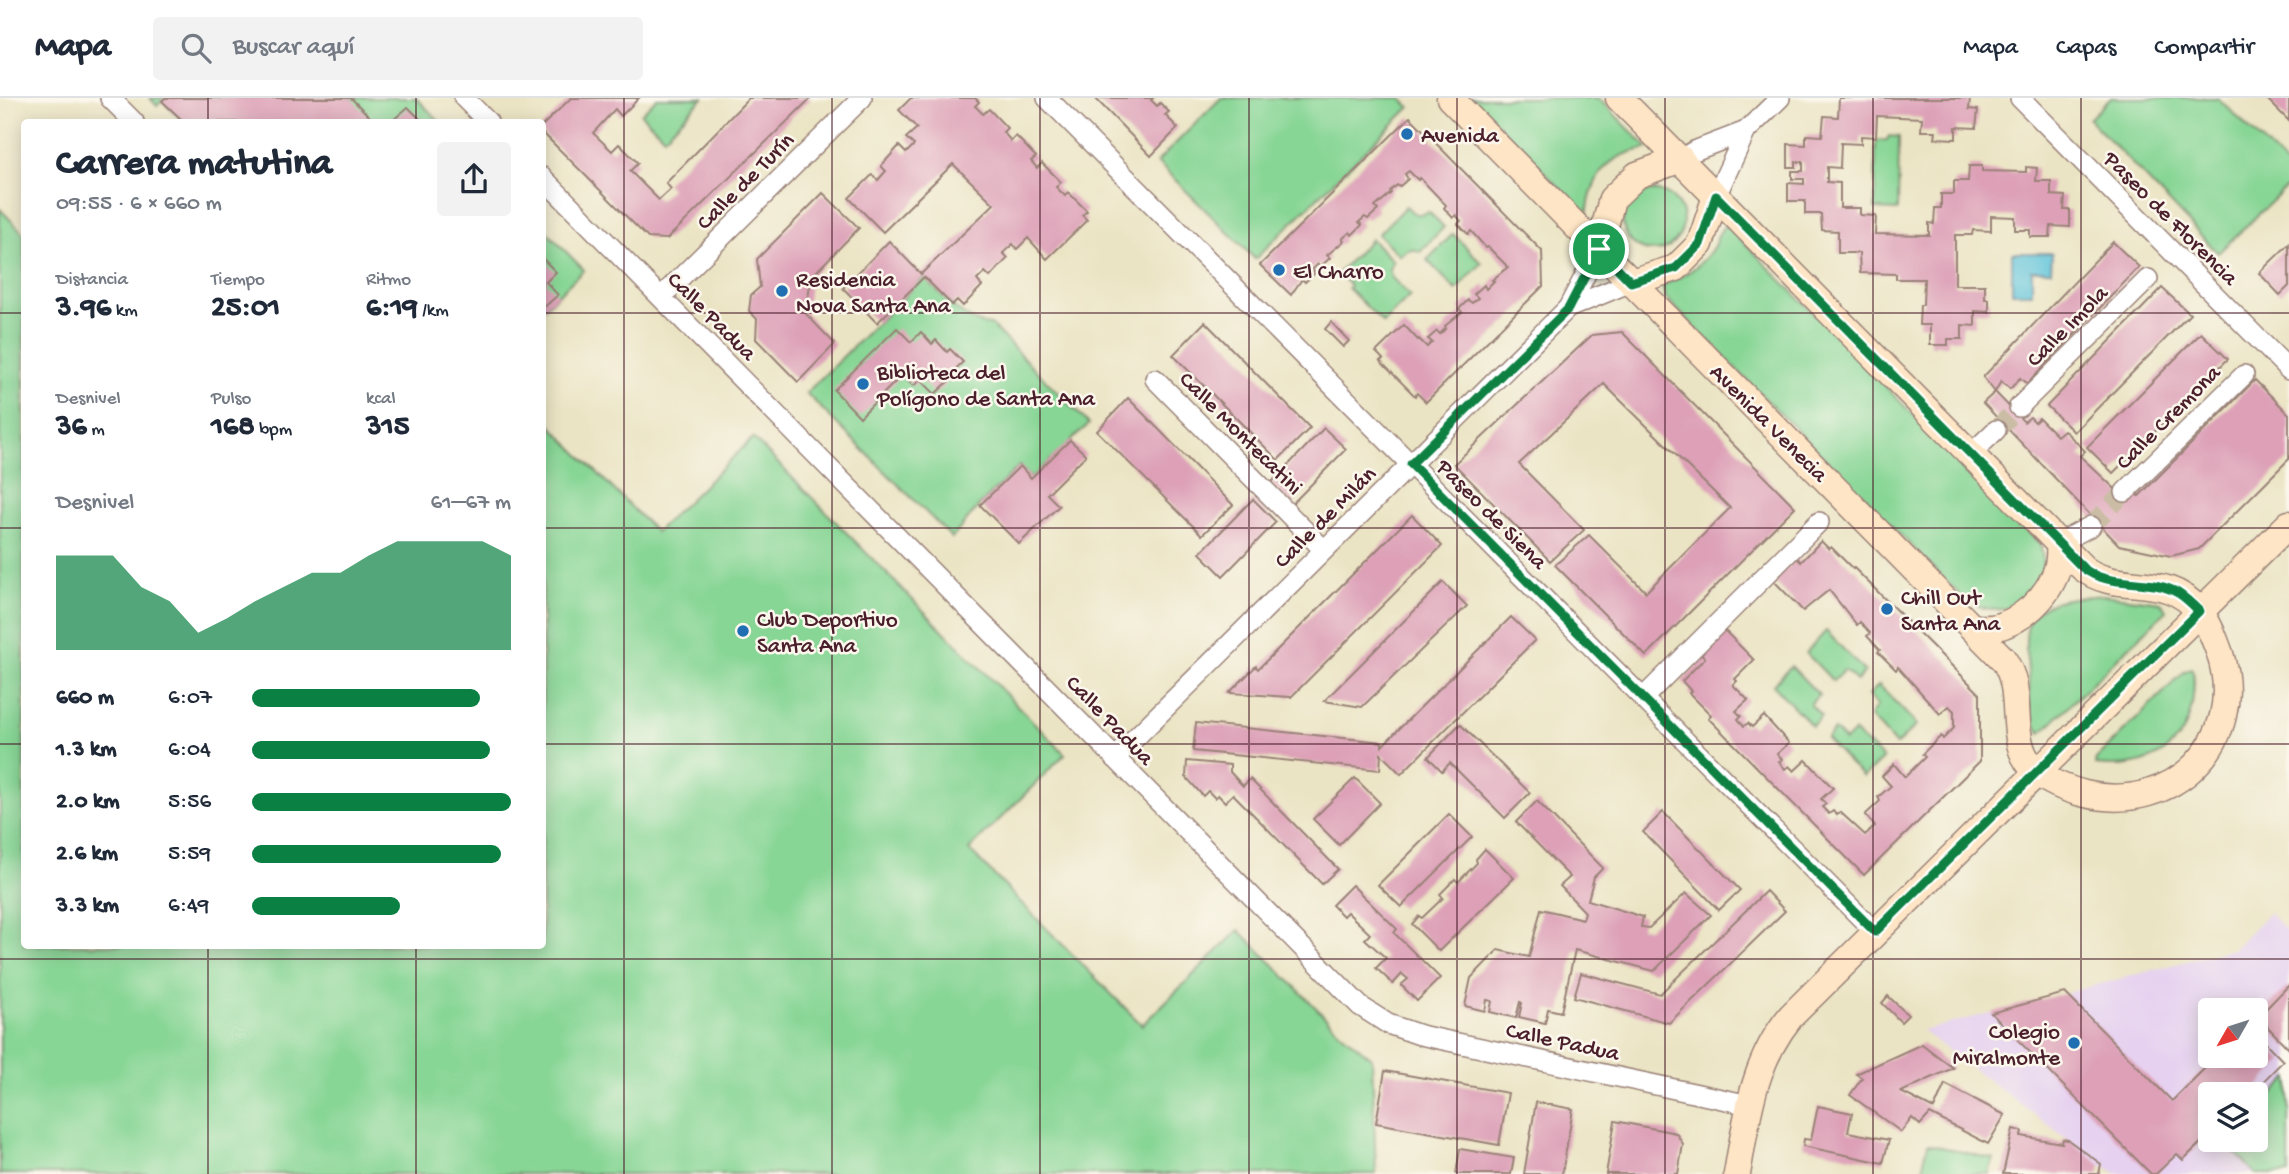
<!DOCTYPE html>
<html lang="es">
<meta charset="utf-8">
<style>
body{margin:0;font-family:"Gochi Hand",sans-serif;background:#f2f2f3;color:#1f2937;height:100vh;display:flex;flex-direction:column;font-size:26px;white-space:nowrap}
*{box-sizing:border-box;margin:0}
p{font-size:23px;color:#747a83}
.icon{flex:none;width:38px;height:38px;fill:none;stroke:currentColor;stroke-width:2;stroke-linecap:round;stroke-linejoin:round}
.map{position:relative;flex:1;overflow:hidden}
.sheet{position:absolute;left:21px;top:21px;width:525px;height:830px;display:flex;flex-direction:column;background:#fff;border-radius:7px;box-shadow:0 4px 18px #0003}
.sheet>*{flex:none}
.needle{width:46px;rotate:231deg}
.tools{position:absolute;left:2198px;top:900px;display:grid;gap:14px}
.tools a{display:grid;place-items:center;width:70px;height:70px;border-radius:7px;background:#fff;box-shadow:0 4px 18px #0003;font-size:35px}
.pin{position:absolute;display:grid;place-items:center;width:60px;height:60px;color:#fff;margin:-30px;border:4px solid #fff;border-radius:50%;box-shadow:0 2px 7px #0007}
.round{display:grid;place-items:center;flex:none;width:74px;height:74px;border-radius:7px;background:#f2f2f3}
.head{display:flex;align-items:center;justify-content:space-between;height:119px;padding:0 35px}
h1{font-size:38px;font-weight:800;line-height:52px}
.stats{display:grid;grid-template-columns:repeat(3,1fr);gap:10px;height:119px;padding:7px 35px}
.stats div{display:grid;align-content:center}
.stats b{font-size:30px;font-weight:800}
.stats small{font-size:19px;font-weight:400}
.stats p{font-size:19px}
.chart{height:196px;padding:14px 35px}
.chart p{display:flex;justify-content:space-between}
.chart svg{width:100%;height:126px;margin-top:7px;fill:#0b8043;opacity:.7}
ul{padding:0 35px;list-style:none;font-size:23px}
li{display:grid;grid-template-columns:112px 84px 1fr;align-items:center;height:52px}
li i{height:18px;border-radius:9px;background:#0b8043}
header{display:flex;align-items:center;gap:42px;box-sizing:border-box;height:98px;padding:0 35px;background:#fff;border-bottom:2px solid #e0e1e3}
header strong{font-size:33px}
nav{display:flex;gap:38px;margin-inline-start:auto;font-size:24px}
.search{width:490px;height:63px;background:#f2f2f3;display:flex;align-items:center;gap:18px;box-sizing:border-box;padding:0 24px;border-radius:7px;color:#747a83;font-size:26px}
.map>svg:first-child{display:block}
.built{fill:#e6d2f0;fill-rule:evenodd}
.green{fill:#87d695;stroke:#687a60;stroke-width:2}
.water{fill:#5cc2d9;stroke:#537082;stroke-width:2}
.building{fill:#dda0b7}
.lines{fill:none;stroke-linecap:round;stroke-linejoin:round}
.street-tunnel{stroke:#cbbda5;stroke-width:19;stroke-dasharray:19 10;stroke-linecap:butt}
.street-casing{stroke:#9a8278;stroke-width:22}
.secondary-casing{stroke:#9a8278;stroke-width:29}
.street{stroke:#fff;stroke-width:19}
.secondary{stroke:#fee5c5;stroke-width:26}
.route-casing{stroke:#fff;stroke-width:14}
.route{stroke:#0b8043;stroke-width:9}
.grid{fill:none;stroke:#4a1f2b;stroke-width:2;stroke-opacity:0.55}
.poi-dot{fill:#1f6fb2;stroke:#fbf7ec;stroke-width:2.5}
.labels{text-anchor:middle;stroke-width:5;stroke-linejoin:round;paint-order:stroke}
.poi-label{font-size:23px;fill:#4a1f2b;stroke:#fbf7ec;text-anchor:start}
.street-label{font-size:23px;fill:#4a1f2b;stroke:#fbf7ec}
</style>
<header>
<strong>Mapa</strong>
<div class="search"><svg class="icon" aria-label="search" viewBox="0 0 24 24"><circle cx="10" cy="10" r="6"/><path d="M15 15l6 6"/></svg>Buscar aquí</div>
<nav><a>Mapa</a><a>Capas</a><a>Compartir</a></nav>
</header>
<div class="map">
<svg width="2289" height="1076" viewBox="0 0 2289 1076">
<rect width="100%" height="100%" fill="#fbf7ec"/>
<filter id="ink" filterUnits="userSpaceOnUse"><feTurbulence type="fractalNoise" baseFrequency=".0143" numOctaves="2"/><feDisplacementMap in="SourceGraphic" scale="14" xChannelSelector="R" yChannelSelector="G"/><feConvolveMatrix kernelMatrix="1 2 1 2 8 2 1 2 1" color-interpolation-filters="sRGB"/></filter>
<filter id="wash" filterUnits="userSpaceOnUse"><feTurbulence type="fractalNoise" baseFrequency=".00686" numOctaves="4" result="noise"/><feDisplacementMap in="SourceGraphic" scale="28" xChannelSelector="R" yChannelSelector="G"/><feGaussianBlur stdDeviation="1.57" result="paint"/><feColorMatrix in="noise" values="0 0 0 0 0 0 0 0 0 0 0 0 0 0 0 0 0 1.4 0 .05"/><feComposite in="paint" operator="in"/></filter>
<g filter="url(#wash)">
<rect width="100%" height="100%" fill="#ebe4c4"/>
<!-- built -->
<path class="built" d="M2269 815 2289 835V1076H2118L2101 1066 1922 933 2233 851ZM2210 912H2256V957H2210ZM2210 996H2256V1041H2210Z"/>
<!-- green -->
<g class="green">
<polygon points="150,0 416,0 440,24 184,24 162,3 157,8"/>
<polygon points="657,0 703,0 664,39 641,16"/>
<polygon points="1221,0 1401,0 1410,9 1255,161 1157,64"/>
<path d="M1471 0H1598L1648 50C1607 57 1592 76 1587 117Z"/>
<polygon points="2111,0 2218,0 2289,70 2289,87 2218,155 2089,21"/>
<polygon points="1889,38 1899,39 1898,112 1875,111 1876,43 1887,42"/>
<circle cx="1653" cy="123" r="30"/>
<path d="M1406 108C1414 117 1418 118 1429 114L1444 129 1420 154C1411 149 1407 151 1400 158L1378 136Z"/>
<polygon points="0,111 24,136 24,847 542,847 543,320 656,434 753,340 1065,656 969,752 1142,927 1239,832 1340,934 1372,960 1376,1076 0,1076"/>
<path d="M1724 128 1729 129 2040 446C2046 471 2044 482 2025 499 2003 519 1983 513 1961 498L1665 199 1662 188C1683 178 1702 169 1714 148 1717 141 1719 134 1724 128Z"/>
<polygon points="543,130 584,172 543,211"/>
<polygon points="1453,136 1482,165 1456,192 1427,162"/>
<polygon points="1371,141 1393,163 1389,171 1392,180 1410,198 1383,225 1348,190 1350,187 1338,175"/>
<path d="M924 179C943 197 964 226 991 227L1089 326 1031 380 1019 368 980 407 952 440 806 295Z"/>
<path d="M2104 497 2161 504 2166 513 2041 635C2028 620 2030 603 2029 583 2028 566 2022 540 2030 523 2041 499 2082 499 2104 497Z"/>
<polygon points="1826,533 1865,574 1857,583 1844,572 1833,583 1806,555"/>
<polygon points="1791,568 1819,597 1810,606 1821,618 1812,628 1773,587"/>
<path d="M2192 570C2195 579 2194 588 2193 598 2189 653 2145 673 2095 667L2096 661 2185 573Z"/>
<polygon points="1879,587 1917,627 1896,647 1870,618 1877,608 1869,597"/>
<polygon points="1834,632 1845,643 1854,634 1883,660 1863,679 1826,641"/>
<polygon points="2289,980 2289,1076 2256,1076 2225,1044 2228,1041 2256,1041 2256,1014"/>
<polygon points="1928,1046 1993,1061 1989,1076 1921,1076"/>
</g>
<!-- water -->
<polygon class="water" points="2012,155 2052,155 2051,172 2032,172 2032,195 2012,195"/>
<g id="blocks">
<!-- building -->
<g class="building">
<polygon points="165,0 351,0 375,24 184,24 162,3"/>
<polygon points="571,0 639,0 621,18 615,11 593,35 612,53 619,46 638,65 630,73 659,102 671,91 666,85 749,0 811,0 667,141 648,140 542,34 542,28"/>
<polygon points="911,0 975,0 979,4 975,8 983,16 989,11 1007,30 1003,34 1011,43 1016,38 1036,59 1031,63 1037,70 1042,65 1061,84 1056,89 1065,98 1068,94 1087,113 1082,117 1087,122 1047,161 1028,140 1017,151 1013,146 1003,155 1008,160 990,179 985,174 977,182 982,188 963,208 957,202 952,207 924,179 877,225 843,190 889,143 921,176 994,106 953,66 883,134 849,100 872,77 878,82 886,73 881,68 899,48 906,55 914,47 906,40 917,30 899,12"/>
<polygon points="1095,0 1153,0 1151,2 1157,8 1160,5 1169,14 1165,17 1178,30 1151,58"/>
<polygon points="1839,0 1970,0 1969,11 1978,12 1976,30 1956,29 1956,41 1935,40 1936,33 1921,33 1922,20 1877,18 1876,39 1861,38 1861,46 1841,45 1840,70 1827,69 1827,84 1840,85 1840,110 1860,110 1860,117 1876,118 1875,136 1929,137 1929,125 1934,126 1935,110 1941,110 1941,96 1954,96 1954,83 1968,83 1969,68 1982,68 1982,73 2026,74 2026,69 2037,70 2036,83 2051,83 2051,97 2065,98 2064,112 2070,112 2070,129 2051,128 2050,139 2030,139 2030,132 2015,132 2015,119 1991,118 1991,133 1973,132 1972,137 1955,137 1955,187 1985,187 1985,201 1989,201 1989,214 1975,213 1975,228 1962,227 1962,241 1948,241 1948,247 1930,247 1930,227 1919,227 1920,207 1923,207 1924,181 1896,181 1896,176 1860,175 1859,155 1838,155 1838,133 1822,132 1821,116 1805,116 1805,103 1788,103 1788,85 1804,86 1804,81 1792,81 1792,73 1803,73 1803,64 1796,64 1796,69 1788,69 1788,46 1806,47 1806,37 1822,38 1824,18 1838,19"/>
<polygon points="2266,0 2289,0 2289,23"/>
<polygon points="408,9 423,24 391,24"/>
<polygon points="1410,19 1542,153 1543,188 1426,304 1417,295 1415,298 1380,263 1383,261 1376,254 1404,227 1418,242 1419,241 1427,249 1432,244 1428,241 1437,233 1440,236 1446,230 1445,228 1462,214 1459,211 1468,202 1472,205 1478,200 1474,196 1484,187 1486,191 1494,183 1492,182 1508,169 1488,149 1486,150 1471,133 1468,136 1458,126 1461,123 1456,117 1453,120 1444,110 1446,107 1420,80 1418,82 1409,73 1405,76 1408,81 1399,89 1397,87 1390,93 1391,95 1375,109 1378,112 1368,121 1365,119 1359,124 1362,127 1352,137 1350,134 1342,141 1344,143 1327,157 1330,160 1320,169 1318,166 1312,172 1315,175 1305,184 1302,181 1291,197 1260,167"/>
<polygon points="823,95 859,130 811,179 806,216 835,246 798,284 756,241 757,221 749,213 751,197 760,189 757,161"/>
<polygon points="2113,144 2139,169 2027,286 2020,280 2010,291 2001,283 1995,294 1983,279"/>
<polygon points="2289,146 2289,188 2280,197 2259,175"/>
<polygon points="542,160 556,174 546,184 558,197 542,211"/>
<polygon points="2162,190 2190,216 2074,334 2047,308"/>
<polygon points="1205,224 1310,330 1278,362 1173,257"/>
<polygon points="1331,224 1349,243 1343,249 1325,231"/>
<polygon points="897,230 911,244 921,234 932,246 936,242 947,254 950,251 963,264 947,279 950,282 935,296 921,282 913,288 902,277 860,319 834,292"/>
<polygon points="1622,234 1795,409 1646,558 1555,467 1589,437 1646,494 1730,410 1604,286 1519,366 1584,432 1550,463 1454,366 1592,237"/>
<polygon points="2201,235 2228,261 2113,375 2087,349"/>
<polygon points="2255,282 2289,316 2289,361 2199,451 2171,458 2119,447 1983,305 1995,294 2024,324 2030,319 2035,324 2039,320 2057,338 2064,332 2085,353 2080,358 2126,401 2134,393 2139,398"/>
<polygon points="1128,300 1233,407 1202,437 1097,333"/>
<polygon points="1324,330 1346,351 1292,406 1270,386"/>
<polygon points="1070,342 1086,357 1047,396 1059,408 1019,446 980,407 1020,368 1031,380"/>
<polygon points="1253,401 1276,424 1223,478 1200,455"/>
<polygon points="1412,417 1442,448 1291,599 1229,595 1256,568 1258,571"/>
<polygon points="1821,443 1829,451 1831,449 1853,471 1854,470 1980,596 1980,663 1864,777 1708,620 1711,617 1689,595 1691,593 1682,583 1705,560 1701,555 1724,532 1754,562 1735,581 1737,583 1733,587 1748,602 1736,613 1741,618 1738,621 1744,628 1748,625 1752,629 1764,618 1789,645 1777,656 1782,661 1779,664 1785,671 1789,668 1794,673 1806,662 1833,690 1821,701 1826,706 1822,709 1829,716 1833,713 1837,717 1840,714 1865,737 1875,728 1865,717 1880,703 1878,699 1891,688 1882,678 1894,666 1905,679 1925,659 1922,656 1941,638 1943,641 1954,630 1954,613 1949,608 1940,616 1898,569 1896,572 1878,554 1880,552 1867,538 1870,535 1860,524 1857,527 1829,492 1803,513 1774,483 1797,460 1801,464"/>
<polygon points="1443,484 1467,508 1362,609 1324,603"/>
<polygon points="1511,519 1535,542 1401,676 1381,656 1380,672 1193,653 1196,625 1382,644 1382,648"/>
<polygon points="1460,626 1530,695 1505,720 1450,665 1442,673 1428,659"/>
<polygon points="1187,663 1230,667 1230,674 1243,688 1250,681 1338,771 1322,786 1233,696 1225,704 1218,697 1215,700 1208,693 1203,698 1186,679"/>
<polygon points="1355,680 1380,705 1339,747 1313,721"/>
<polygon points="1537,703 1603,770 1594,779 1588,802 1643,819 1641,829 1649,830 1686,795 1711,817 1654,873 1575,852 1561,914 1548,911 1545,925 1519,919 1522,905 1520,904 1516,920 1490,914 1492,903 1487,902 1485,913 1465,908 1471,880 1498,852 1529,859 1541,811 1583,821 1585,814 1560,788 1570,779 1516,724"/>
<polygon points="1663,714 1740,792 1719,812 1643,734"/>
<polygon points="1449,716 1472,739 1401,809 1378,787"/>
<polygon points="1485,751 1514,780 1439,853 1412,826 1419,818 1422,820 1443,800 1440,796 1455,781 1458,784 1477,765 1476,761"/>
<polygon points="1352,787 1397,831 1394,835 1440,880 1417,903 1401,887 1408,881 1402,876 1393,886 1376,870 1386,860 1365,841 1370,836 1347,814 1343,818 1332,807"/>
<polygon points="1766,793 1785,813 1669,925 1574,899 1581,875 1660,896"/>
<polygon points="2289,887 2289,951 2258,919"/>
<polygon points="2065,895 2172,1003 2218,957 2256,957 2256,935 2283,963 2251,996 2210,996 2210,1036 2183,1062 2177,1056 2156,1076 2151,1076 1991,915"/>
<polygon points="1888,898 1908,917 1901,924 1882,905"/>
<polygon points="1922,946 1953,970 1901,994 1934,1011 1945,986 2005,1017 1988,1046 1930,1016 1920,1027 1912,1020 1901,1034 1850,997 1862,980 1856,976"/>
<polygon points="1385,973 1508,995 1499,1047 1376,1025"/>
<polygon points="1536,1004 1573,1011 1562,1076 1524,1076"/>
<polygon points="1818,1008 1852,1015 1848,1034 1889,1042 1883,1065 1803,1048 1804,1041 1811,1042"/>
<polygon points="1615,1023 1676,1035 1683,1046 1678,1076 1606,1076"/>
<polygon points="2013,1031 2022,1033 2021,1038 2062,1045 2063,1041 2068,1042 2101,1066 2099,1076 2003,1076"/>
<polygon points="1460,1051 1514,1060 1511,1076 1456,1076"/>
</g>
</g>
</g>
<g filter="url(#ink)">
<use href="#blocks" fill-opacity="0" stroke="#9a8278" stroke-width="2"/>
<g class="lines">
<!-- street-tunnel -->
<g class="street-tunnel">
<polyline points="1996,332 2019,309"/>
<polyline points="2091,428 2125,394"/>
</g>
<!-- street casing -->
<g class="street-casing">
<g id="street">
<polyline points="110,0 134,24"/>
<polyline points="464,0 488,24"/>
<polyline points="1047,0 1875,834"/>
<polyline points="2020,0 2289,272"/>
<polyline points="1681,61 1694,53 1746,33"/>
<polyline points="542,79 1360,908 1388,926 1420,937 1750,1007"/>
<polyline points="1716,98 1746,33 1780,0"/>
<polyline points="661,199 862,0"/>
<polyline points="1568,210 1631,184"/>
<polyline points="1155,281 1324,452"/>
<polyline points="2019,309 2148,181"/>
<polyline points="1971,356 1996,332"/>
<polyline points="2125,394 2244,277"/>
<polyline points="2059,445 2091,428"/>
<polyline points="1643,600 1819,424"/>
<polyline points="1115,660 1568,210 1599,151"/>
</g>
</g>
<!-- secondary casing -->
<g class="secondary-casing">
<g id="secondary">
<path d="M1450 0 2003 561C2028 595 2003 645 2037 674 2050 685 2069 692 2085 696 2172 717 2248 644 2220 556 2215 542 2209 525 2199 513 2165 471 2118 498 2083 470L1619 0"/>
<polyline points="1599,151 1612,101 1637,77 1681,61"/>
<polyline points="1631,184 1676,170 1700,146 1716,98"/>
<path d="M1973 529C2007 537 2042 507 2055 477 2059 467 2060 456 2059 445"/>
<path d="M1737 1076C1747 1019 1753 964 1791 918L2289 426"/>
</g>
</g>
<!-- street -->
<use href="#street" class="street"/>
<!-- secondary -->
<use href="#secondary" class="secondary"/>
</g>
</g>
<g class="lines" filter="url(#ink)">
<!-- route casing -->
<g class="route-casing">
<path id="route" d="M1716 98 2083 470C2111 492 2149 478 2178 495 2186 500 2193 507 2199 513L1875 834 1411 366 1568 211 1599 151 1631 184 1676 170 1700 146Z"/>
</g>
<!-- route -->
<use href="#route" class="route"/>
</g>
<!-- grid -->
<path class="grid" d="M208 0V24M416 0V24M624 0V1076M832 0V1076M1040 0V1076M1249 0V1076M1457 0V1076M1665 0V1076M1873 0V1076M2081 0V1076M0 215H24M542 215H2289M0 430H24M542 430H2289M0 646H24M542 646H2289M208 847V1076M416 847V1076M0 861H2289"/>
<!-- markers -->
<g class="poi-dot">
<circle cx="1407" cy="36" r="7"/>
<circle cx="1279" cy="172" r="7"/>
<circle cx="782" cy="193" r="7"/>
<circle cx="863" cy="286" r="7"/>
<circle cx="1887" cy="511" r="7"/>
<circle cx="743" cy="533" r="7"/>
<circle cx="2074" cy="945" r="7"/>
</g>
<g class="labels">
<!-- poi labels -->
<g class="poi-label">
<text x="1421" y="44">Avenida</text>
<text x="1293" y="180">El Charro</text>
<text x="796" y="188">Residencia<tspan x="796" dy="26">Nova Santa Ana</tspan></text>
<text x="877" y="281">Biblioteca del<tspan x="877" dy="26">Polígono de Santa Ana</tspan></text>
<text x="1901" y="506">Chill Out<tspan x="1901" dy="26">Santa Ana</tspan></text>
<text x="757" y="528">Club Deportivo<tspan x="757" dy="26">Santa Ana</tspan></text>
<text x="2060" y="940" text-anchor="end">Colegio<tspan x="2060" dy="26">Miralmonte</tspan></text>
</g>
<!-- street labels -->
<g class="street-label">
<text transform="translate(744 82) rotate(-45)" y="8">Calle de Turín</text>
<text transform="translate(2172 119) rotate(45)" y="8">Paseo de Florencia</text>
<text transform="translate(713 217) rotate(45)" y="8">Calle Padua</text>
<text transform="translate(2066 227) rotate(-45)" y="8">Calle Imola</text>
<text transform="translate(2167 318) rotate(-45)" y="8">Calle Cremona</text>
<text transform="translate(1770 324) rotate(45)" y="8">Avenida Venecia</text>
<text transform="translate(1242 334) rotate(45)" y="8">Calle Montecatini</text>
<text transform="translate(1493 415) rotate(45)" y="8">Paseo de Siena</text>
<text transform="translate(1324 418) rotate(-45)" y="8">Calle de Milán</text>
<text transform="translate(1111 621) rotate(46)" y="8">Calle Padua</text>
<text transform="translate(1563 942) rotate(12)" y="8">Calle Padua</text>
</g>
</g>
</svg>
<div class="tools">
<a><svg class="needle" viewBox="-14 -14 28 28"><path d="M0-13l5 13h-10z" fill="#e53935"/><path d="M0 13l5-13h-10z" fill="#747a83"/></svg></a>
<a><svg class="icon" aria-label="layers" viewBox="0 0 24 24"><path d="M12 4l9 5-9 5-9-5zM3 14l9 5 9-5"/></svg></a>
</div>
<div class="pin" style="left:1599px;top:151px;background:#1e9e55"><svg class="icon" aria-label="arrive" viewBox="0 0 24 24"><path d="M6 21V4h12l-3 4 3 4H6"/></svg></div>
<section class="sheet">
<div class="head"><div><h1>Carrera matutina</h1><p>09:55 · 6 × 660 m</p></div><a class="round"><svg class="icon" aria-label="share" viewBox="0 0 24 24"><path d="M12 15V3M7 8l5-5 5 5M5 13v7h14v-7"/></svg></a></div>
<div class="stats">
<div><p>Distancia</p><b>3.96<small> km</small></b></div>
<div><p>Tiempo</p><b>25:01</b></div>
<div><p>Ritmo</p><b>6:19<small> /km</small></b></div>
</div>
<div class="stats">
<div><p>Desnivel</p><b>36<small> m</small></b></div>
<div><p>Pulso</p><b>168<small> bpm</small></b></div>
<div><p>kcal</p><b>315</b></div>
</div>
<div class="chart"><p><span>Desnivel</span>61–67 m</p>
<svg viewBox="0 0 160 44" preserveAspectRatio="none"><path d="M0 44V11L10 11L20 11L30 22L40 27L50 38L60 33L70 27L80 22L90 17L100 17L110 11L120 6L130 6L140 6L150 6L160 11V44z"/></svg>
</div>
<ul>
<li><b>660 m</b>6:07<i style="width:88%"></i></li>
<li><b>1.3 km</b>6:04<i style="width:92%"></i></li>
<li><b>2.0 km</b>5:56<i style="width:100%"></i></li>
<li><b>2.6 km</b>5:59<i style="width:96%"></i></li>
<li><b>3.3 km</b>6:49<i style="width:57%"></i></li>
</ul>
</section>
</div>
